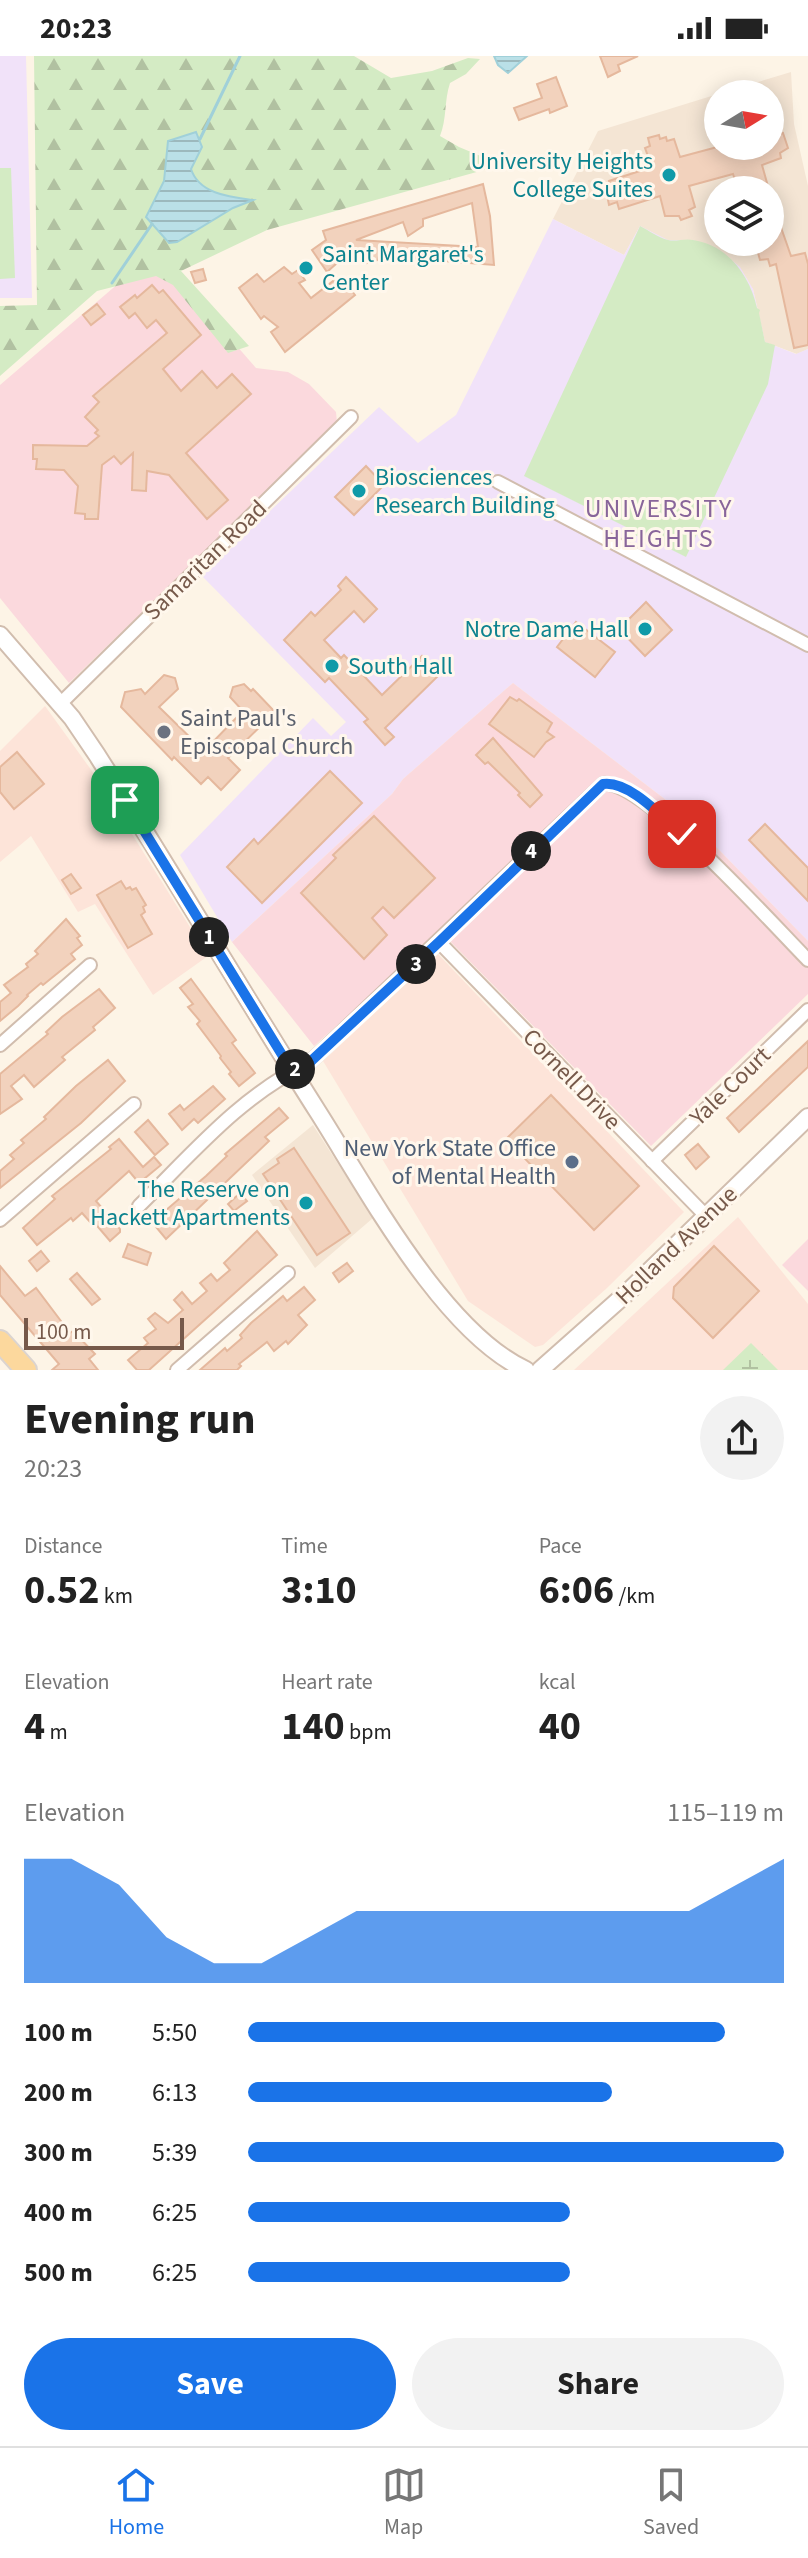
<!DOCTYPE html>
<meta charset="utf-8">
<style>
body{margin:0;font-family:"Source Sans 3",sans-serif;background:#f2f2f2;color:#222;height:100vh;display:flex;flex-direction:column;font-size:30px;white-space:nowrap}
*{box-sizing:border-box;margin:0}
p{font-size:26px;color:#767676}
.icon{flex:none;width:44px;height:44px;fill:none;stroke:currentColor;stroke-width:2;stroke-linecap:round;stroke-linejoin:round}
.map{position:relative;height:1314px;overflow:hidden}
.side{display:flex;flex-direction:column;background:#fff;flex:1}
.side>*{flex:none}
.needle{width:52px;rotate:79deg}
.fabs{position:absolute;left:704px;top:24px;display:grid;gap:16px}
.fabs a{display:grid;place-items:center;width:80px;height:80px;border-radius:50%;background:#fff;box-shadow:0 4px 20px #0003;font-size:40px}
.scale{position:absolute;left:24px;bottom:20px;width:160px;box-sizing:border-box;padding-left:8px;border:4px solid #76594a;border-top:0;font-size:22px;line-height:28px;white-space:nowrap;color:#76594a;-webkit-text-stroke:6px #fff7ec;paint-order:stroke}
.pin{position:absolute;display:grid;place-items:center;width:68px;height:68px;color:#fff;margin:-34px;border-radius:16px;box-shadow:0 4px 12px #0006}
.km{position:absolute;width:40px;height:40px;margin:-20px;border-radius:50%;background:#222;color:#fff;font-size:22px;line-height:40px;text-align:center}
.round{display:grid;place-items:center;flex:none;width:84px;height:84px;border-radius:42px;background:#f2f2f2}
.summary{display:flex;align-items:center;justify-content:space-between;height:136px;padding:0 24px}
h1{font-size:44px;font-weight:700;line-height:60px}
.stats{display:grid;grid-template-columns:repeat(3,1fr);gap:12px;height:136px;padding:8px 24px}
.stats div{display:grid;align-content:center}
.stats b{font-size:40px;font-weight:700}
.stats small{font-size:22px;font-weight:400}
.stats p{font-size:22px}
.chart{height:224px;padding:16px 24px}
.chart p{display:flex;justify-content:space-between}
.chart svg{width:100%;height:144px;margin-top:8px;fill:#1a73e8;opacity:.7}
.button{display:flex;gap:16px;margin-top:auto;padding:16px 24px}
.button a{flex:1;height:92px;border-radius:48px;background:#1a73e8;color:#fff;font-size:32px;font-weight:700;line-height:92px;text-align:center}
.button a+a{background:#f2f2f2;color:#222}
ul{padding:0 24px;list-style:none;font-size:26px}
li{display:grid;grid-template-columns:128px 96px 1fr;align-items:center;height:60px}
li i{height:20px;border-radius:10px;background:#1a73e8}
.status{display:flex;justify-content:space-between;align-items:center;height:56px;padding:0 40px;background:#fff;direction:ltr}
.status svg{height:22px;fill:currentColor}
.tabs{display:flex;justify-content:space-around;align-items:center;height:112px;border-top:2px solid #e0e0e0;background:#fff;font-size:22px;color:#767676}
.tabs a{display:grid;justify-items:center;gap:4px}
.tabs .on{color:#1a73e8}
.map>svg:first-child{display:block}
.residential{fill:#f4e5d4;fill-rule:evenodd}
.commercial{fill:#fde4d9}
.education{fill:#f1e2f9}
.medical{fill:#fbd9dd}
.forest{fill:url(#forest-firs)}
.wetland{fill:url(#wetland-marsh)}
.garden{fill:#d4ebc4}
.water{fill:url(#water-rules);stroke:#a0d0d9;stroke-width:2}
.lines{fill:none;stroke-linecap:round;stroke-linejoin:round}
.stream{stroke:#a0d0d9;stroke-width:3}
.building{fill:#f2d2bd;stroke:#e5b89d;stroke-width:2;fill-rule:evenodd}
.minor-casing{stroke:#d1bdae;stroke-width:16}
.tertiary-casing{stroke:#d1bdae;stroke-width:20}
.primary-casing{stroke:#dbd4d0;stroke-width:24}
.minor{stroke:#fff;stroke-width:12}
.tertiary{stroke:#fff;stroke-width:16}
.primary{stroke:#fcd89d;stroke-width:20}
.route-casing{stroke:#fff;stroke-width:16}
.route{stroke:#1a73e8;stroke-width:10}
.culture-dot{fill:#0f9aa8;stroke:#fff7ec;stroke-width:3}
.worship-dot{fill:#6b7280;stroke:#fff7ec;stroke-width:3}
.service-dot{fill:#5c6f8a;stroke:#fff7ec;stroke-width:3}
.labels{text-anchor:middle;stroke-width:6;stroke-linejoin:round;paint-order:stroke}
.culture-label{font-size:24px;fill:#0d838f;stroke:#fff7ec;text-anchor:end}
.street-label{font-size:24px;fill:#76594a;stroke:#fff7ec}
.worship-label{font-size:24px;fill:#5b616d;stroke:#fff7ec;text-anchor:start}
.service-label{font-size:24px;fill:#4e5e75;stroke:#fff7ec;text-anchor:end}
.neighbourhood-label{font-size:26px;letter-spacing:2px;fill:#88659a;stroke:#fff7ec}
</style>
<div class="status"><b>20:23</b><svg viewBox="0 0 49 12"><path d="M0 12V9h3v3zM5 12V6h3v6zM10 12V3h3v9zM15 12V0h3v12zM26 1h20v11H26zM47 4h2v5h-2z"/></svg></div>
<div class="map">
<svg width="808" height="1314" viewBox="0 0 808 1314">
<defs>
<pattern id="forest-firs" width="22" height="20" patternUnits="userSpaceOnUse" patternTransform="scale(2)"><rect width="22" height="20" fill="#d4ebc4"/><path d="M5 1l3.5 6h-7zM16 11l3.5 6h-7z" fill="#b1c1a1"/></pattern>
<pattern id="wetland-marsh" width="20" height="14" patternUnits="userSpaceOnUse" patternTransform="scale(2)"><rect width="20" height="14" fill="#d4ebc4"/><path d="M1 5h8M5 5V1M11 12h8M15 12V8" fill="none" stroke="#b1c1a1"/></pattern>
<pattern id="water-rules" width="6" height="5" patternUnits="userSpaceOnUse" patternTransform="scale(2)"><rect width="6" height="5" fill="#bae0e7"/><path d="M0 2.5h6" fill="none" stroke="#9cb9bd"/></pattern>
</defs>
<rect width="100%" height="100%" fill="#fdf4e6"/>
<!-- residential -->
<g class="residential">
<path d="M791 16 794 68 808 130V293L797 298 765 286 753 233 693 184 668 185 640 170 624 199 553 163 598 75 718 38V90H770V38H719ZM718 134H770V186H718Z"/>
<polygon points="313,1069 373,1162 315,1212 252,1119"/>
</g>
<!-- commercial -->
<g class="commercial">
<polygon points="45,650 97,722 208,900 153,939 95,848 78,856 31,780 0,806 0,695"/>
<polygon points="438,898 684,1156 607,1232 543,1289 535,1291 468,1245 323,1005"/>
<polygon points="738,1161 808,1248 808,1314 574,1314"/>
</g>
<!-- education -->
<g class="education">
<polygon points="0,0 26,0 32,242 0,242"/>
<polygon points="553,163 624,199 640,170 668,184 693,184 719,194 740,211 753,233 765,286 796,298 808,293 808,885 683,757 513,627 403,723 392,738 232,886 180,799 313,662 331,680 346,666 202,520 379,351 418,387 456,359"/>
</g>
<!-- medical -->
<g class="medical">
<polygon points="155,196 256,312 288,316 309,328 336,356 337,367 69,627 0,542 0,329"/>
<polygon points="513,627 683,757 808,885 808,938 651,1090 441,876 314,990 232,886 392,738 403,723"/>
<polygon points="808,1183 808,1235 782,1209"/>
</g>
<!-- forest -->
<path class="forest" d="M34 0H354L391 22 432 15 468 2 480 3 466 18 450 27C444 45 447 63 440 80L459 91 502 109 267 174 181 215 249 290 228 297 173 229 156 220 97 235 0 320V250L37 249Z"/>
<!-- wetland -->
<polygon class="wetland" points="751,1287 778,1314 723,1314"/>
<!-- garden -->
<g class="garden">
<polygon points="0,112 11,112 15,222 0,223"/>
<path d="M640 170C648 174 659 182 668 184 676 186 685 182 693 184 728 189 750 220 757 252L760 254 759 257 765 286 775 289 768 328 686 501 648 482 646 485 635 479 636 476 524 420Z"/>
</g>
<!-- water -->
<g class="water">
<polygon points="494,0 527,0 508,17 498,9"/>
<path d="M196 76 202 91 191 113C199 138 230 141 253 144L233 152 177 186 169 187 146 161 164 125 168 85Z"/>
</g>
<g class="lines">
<!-- stream -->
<g class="stream">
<polyline points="200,83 240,0"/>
<polyline points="112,227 152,168"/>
</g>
</g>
<!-- building -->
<g class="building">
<polygon points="600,0 638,0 618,9 620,15 608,21"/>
<polygon points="556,21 567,50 550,57 549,53 519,64 514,52 542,42 537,28"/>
<polygon points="783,77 788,92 780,97 781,102 762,109 769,134 738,134 733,118 689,130 695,151 689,154 692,160 681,164 679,160 665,160 660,140 619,153 617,146 609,149 606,134 611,132 609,125 652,111 645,92 650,90 648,82 659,79 660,83 666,81 667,85 674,83 680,101 721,90 770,90 770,81"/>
<path d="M483 128 490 160 494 209 379 200 378 204 367 207V201L346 199 327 216 312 194 326 184 323 175ZM472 147 478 191 356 184 403 166 408 180 423 170V163Z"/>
<polygon points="770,140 791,200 805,197 808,208 808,289 794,292 776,208 770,210 768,203 760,204 755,186 770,186"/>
<polygon points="284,211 292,218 298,214 305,224 299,227 311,242 337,222 344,231 347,229 355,239 285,296 271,276 278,271 264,260 261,263 239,232 257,218 264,226"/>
<polygon points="203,213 206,224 195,227 191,216"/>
<polygon points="152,229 159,237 163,234 201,279 163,313 181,335 202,315 217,332 232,318 251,338 186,397 228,444 207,463 169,419 147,415 146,435 132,434 133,397 121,408 114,400 102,409 98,463 85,463 85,458 75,457 78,430 64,414 36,413 37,403 33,403 33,389 87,390 99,380 95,377 98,374 85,361 99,346 93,340 167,277 156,264 147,272 135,257 129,262 120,251 135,239 137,242"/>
<polygon points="97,248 105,258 91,269 83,259"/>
<polygon points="366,410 384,429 354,459 335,441"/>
<polygon points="346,521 377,553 364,566 354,555 324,584 341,602 344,599 382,639 422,600 440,618 385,672 394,681 385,689 364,666 368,663 329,622 325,626 284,584 311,556 315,560 341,534 338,530"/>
<polygon points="646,546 672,574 645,600 619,573"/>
<polygon points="576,566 615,596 595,621 557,591"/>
<polygon points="164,619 175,622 178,633 159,651 204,695 243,655 230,641 233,631 244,628 251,635 253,633 275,656 228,702 240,714 221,734 208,721 201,728 174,701 172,704 121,651 125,636 141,633 145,638"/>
<polygon points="510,641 517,645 519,643 552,667 547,676 554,681 546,686 534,701 489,668"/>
<polygon points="493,682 542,739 530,751 518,739 520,737 488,706 485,708 476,699"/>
<polygon points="17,696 44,728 14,753 0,736 0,711"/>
<polygon points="330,715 362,747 262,847 227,811 254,783 258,788"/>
<polygon points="374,760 435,822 394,862 383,851 372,862 387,879 364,903 301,837 336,802 333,799"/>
<polygon points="765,768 808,812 808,845 749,784"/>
<polygon points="71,818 81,832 71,838 62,824"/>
<polygon points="121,825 126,833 130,831 132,834 136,832 146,849 143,851 145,856 141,859 152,878 128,892 97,839"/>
<polygon points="66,863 80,880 77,882 82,889 71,898 75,903 43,929 41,927 27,939 28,940 18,950 0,965 0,946 11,937 4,929 28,911 26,908 38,898 35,895"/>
<polygon points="191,923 236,984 232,987 255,1017 239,1030 229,1018 231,1016 220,1002 221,1000 197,968 200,965 188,951 193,948 180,932"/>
<polygon points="99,933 115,952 93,971 95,974 62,1001 65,1004 34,1031 24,1019 11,1030 22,1043 0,1058 0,1018 48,978 46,976 62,961"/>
<polygon points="808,985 808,1011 739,1076 727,1062"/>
<polygon points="108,1004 125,1025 81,1067 0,1132 0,1115 14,1103 10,1099 24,1087 21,1084 46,1063 44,1061 76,1030"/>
<polygon points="213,1030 225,1043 198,1067 194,1063 182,1074 169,1058 180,1049 184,1054"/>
<polygon points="551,1039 639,1130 594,1174 506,1083"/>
<polygon points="279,1052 288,1062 265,1081 269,1085 166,1183 152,1166 206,1120 227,1100 225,1098"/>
<polygon points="148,1064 168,1088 155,1099 135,1076"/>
<polygon points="119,1083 143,1111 154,1101 161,1109 139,1127 129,1115 96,1145 120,1173 120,1176 110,1185 93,1165 91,1167 82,1157 73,1165 71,1162 37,1189 23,1172 55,1143 52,1140 111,1093 109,1091"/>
<polygon points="698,1088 709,1101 696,1113 685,1099"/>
<polygon points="294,1092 350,1177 317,1199 263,1118 279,1107 277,1103"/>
<polygon points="240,1137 247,1145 234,1155 228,1148"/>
<polygon points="257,1175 277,1199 149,1314 137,1314 128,1304 148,1287 144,1282 156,1273 148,1263 155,1257 168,1267 183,1254 174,1244 182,1236 192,1248 207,1235 200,1227 211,1218 217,1225 230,1214 224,1207"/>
<polygon points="128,1188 151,1197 147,1209 123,1201"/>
<polygon points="714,1190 759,1235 713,1282 673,1242 674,1231"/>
<polygon points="41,1195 49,1205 37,1215 29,1205"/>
<polygon points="347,1207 353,1215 339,1226 333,1217"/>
<polygon points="0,1210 25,1240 36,1232 70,1277 73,1275 95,1298 89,1303 98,1314 52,1314 59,1308 0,1239"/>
<polygon points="77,1217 100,1243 92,1249 70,1223"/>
<polygon points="304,1231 315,1244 298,1259 307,1269 288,1288 286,1285 274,1295 267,1286 239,1308 241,1310 237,1314 200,1314 225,1292 227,1295 242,1282 240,1279 251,1267 283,1240 287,1245"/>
</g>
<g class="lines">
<!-- minor casing -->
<g class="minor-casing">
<g id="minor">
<polyline points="498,426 808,589"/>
<polyline points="60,648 351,361"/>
<polyline points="439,886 706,1160"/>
<polyline points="0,989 90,909"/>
<polyline points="652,1105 808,954"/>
<path d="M139 1150C191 1099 241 1039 309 1007L603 728C643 722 775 871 808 904"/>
<polyline points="0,1164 134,1048"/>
<polyline points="177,1314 288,1217"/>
</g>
</g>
<!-- tertiary casing -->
<g class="tertiary-casing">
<g id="tertiary">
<path d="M0 579 72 662 97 699C172 817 243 938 318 1056 367 1133 443 1276 526 1314"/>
<polyline points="540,1314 629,1235 808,1061"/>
</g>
</g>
<!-- primary casing -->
<g class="primary-casing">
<polyline id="primary" points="0,1285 26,1314"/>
</g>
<!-- minor -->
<use href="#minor" class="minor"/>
<!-- tertiary -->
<use href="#tertiary" class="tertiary"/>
<!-- primary -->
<use href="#primary" class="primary"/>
</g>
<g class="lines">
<!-- route casing -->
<g class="route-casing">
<path id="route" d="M125 744 292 1015 309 1007 439 886 603 728C629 724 663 762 682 778"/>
</g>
<!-- route -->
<use href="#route" class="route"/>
</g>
<!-- markers -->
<g class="culture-dot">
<circle cx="669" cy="119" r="8"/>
<circle cx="306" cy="212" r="8"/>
<circle cx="359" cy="435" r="8"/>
<circle cx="645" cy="573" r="8"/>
<circle cx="332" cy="610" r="8"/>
<circle cx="306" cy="1147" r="8"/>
</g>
<circle class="worship-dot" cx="164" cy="676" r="8"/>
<circle class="service-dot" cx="572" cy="1106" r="8"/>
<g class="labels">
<!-- culture labels -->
<g class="culture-label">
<text x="653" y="113">University Heights<tspan x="653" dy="28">College Suites</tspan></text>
<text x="322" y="206" text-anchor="start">Saint Margaret's<tspan x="322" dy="28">Center</tspan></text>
<text x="375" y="429" text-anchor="start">Biosciences<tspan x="375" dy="28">Research Building</tspan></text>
<text x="629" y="581">Notre Dame Hall</text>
<text x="348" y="618" text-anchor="start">South Hall</text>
<text x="290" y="1141">The Reserve on<tspan x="290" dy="28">Hackett Apartments</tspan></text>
</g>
<!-- street labels -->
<g class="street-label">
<text transform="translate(205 504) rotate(-44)" y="8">Samaritan Road</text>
<text transform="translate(572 1023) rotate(46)" y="8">Cornell Drive</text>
<text transform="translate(730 1030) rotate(-44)" y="8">Yale Court</text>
<text transform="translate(676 1189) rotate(-44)" y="8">Holland Avenue</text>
</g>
<!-- worship labels -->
<g class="worship-label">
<text x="180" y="670">Saint Paul's<tspan x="180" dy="28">Episcopal Church</tspan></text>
</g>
<!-- service labels -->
<g class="service-label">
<text x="556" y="1100">New York State Office<tspan x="556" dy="28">of Mental Health</tspan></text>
</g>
<!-- neighbourhood labels -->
<g class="neighbourhood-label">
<text x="659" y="461">UNIVERSITY<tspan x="659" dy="30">HEIGHTS</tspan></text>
</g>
</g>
</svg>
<div class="fabs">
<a><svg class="needle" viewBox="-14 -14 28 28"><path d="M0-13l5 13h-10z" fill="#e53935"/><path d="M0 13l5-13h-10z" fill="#767676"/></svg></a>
<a><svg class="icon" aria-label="layers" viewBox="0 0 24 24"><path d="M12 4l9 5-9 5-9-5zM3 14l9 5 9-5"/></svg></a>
</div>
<div class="scale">100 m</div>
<div class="pin" style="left:125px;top:744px;background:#1e9e55"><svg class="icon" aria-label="arrive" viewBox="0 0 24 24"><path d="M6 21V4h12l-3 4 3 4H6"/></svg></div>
<div class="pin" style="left:682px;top:778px;background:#d93025"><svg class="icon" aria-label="check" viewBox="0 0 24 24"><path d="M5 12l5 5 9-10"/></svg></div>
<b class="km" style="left:209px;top:881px">1</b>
<b class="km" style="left:295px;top:1013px">2</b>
<b class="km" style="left:416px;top:908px">3</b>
<b class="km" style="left:531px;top:795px">4</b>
</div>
<section class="side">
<div class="summary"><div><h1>Evening run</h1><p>20:23</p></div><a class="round"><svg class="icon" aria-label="share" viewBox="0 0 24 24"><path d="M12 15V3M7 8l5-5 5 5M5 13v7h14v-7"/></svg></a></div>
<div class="stats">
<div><p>Distance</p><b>0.52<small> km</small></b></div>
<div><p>Time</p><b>3:10</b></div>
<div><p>Pace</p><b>6:06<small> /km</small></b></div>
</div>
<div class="stats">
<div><p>Elevation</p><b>4<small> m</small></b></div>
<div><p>Heart rate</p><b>140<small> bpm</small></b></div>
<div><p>kcal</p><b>40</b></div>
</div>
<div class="chart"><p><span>Elevation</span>115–119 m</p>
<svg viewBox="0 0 160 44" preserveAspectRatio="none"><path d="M0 44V6L10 6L20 14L30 30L40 38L50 38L60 30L70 22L80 22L90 22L100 22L110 22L120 22L130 22L140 22L150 14L160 6V44z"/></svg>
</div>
<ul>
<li><b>100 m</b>5:50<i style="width:89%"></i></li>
<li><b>200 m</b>6:13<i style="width:68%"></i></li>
<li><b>300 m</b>5:39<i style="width:100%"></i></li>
<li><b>400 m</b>6:25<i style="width:60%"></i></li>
<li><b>500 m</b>6:25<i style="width:60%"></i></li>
</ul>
<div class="button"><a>Save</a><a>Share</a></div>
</section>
<nav class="tabs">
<a class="on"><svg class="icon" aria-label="home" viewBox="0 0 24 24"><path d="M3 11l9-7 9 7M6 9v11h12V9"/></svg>Home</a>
<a><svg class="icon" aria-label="map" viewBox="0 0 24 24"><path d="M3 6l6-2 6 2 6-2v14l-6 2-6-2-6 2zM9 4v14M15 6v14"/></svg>Map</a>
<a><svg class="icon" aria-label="saved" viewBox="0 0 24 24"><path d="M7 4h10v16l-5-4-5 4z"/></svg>Saved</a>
</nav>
